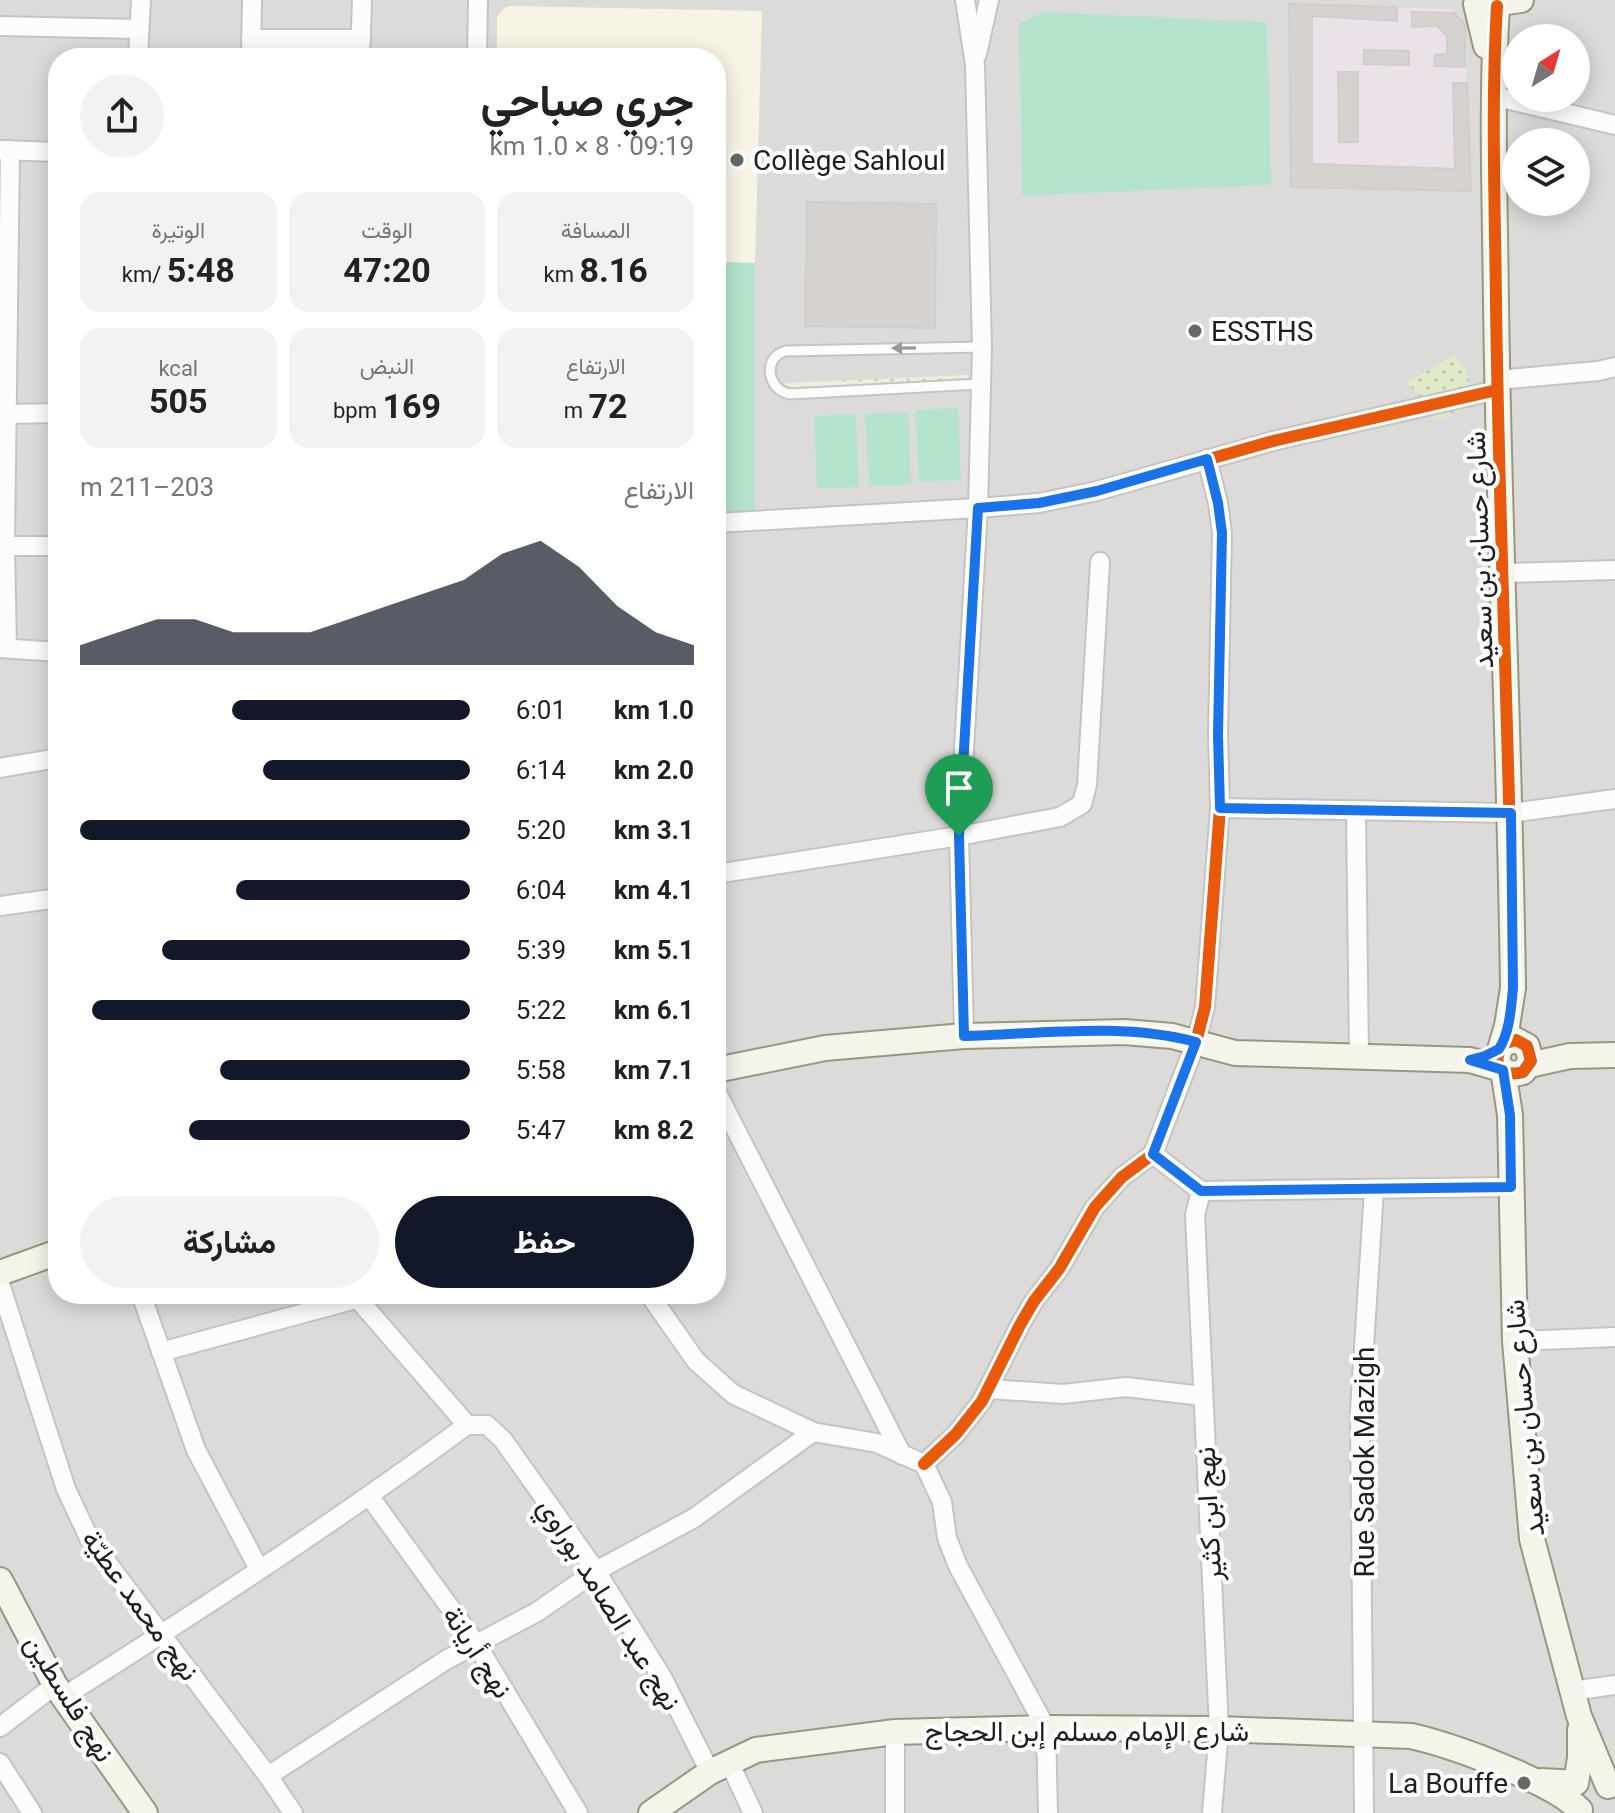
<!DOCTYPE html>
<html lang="ar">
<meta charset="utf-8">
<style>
body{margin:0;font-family:Roboto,Vazirmatn,sans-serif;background:#f2f2f2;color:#222;direction:rtl;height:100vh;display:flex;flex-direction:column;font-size:30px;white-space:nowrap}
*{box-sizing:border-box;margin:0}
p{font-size:26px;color:#767676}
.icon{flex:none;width:44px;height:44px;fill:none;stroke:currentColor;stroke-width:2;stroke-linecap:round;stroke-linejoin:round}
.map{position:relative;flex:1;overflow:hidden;direction:ltr}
.details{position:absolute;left:48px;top:48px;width:678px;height:1256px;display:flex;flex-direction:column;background:#fff;border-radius:32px;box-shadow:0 4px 20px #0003;direction:rtl}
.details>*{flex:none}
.needle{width:52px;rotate:37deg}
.controls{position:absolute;left:1502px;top:24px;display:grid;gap:16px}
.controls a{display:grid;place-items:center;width:88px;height:88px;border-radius:50%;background:#fff;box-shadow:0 4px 20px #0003;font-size:40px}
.pin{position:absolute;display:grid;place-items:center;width:68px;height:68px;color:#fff;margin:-82px -34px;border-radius:50% 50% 50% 0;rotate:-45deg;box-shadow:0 0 8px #0007}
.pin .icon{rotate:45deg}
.round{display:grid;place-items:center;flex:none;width:84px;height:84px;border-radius:42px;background:#f2f2f2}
.headline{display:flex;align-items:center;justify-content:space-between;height:136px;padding:0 32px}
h1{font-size:44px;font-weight:700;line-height:60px}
.stats{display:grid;grid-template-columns:repeat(3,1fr);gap:12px;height:136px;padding:8px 32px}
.stats div{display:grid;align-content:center;border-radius:20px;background:#f2f2f2;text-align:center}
.stats b{font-size:34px;font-weight:700}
.stats small{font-size:22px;font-weight:400}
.stats p{font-size:22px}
.chart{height:224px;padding:16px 32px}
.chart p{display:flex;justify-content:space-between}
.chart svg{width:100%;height:144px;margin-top:8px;fill:#111827;opacity:.7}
.button{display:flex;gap:16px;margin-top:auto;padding:16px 32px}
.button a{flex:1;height:92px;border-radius:48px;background:#111827;color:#fff;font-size:32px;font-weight:700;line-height:92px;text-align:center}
.button a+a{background:#f2f2f2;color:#222}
ul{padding:0 32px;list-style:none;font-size:26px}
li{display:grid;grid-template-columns:128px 96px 1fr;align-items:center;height:60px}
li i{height:20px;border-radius:10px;background:#111827}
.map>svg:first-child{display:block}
.residential{fill:#dddbda;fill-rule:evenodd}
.industrial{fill:#ebe1e8}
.education{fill:#f7f4e4}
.farmland{fill:url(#farmland-dots)}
.grass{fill:url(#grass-dots)}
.pitch{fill:#b4e4cc}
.building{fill:#d5d2cf;stroke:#d1cdca;stroke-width:2}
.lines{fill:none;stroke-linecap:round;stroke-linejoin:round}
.lane-casing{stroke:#c5c4c3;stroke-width:13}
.street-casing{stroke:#c5c4c3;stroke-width:22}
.secondary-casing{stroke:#989780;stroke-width:28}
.lane{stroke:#fcfcfc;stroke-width:9}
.street{stroke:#fcfcfc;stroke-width:18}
.secondary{stroke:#f4f4eb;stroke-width:24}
.cycleway-casing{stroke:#fff;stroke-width:17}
.cycleway{stroke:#e8590c;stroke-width:12}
.oneway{fill:#999}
.route-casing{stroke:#fff;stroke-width:16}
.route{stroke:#1a73e8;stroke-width:10}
.poi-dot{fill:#686766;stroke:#fff;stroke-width:3}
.labels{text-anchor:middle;stroke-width:8;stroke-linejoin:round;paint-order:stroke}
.poi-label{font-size:28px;fill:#202020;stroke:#fff;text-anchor:start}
.street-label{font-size:28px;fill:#202020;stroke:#fff}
</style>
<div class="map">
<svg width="1615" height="1813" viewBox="0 0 1615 1813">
<defs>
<pattern id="farmland-dots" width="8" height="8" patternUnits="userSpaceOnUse" patternTransform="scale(2)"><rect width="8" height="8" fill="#efeddc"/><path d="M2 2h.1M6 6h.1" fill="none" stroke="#cdcbbc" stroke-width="1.8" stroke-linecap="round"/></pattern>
<pattern id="grass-dots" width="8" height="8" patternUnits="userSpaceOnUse" patternTransform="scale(2)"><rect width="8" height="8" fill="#deeac8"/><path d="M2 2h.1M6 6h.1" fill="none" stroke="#bec8ac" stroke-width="1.8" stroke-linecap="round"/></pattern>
</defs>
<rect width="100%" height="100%" fill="#eeebe8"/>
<!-- residential -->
<path class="residential" d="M0 0H1615V1813H0ZM1516 38H1576V98H1516ZM58 58H716V1294H58ZM1516 142H1576V202H1516Z"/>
<!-- industrial -->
<polygon class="industrial" points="1289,4 1451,9 1465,24 1471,191 1291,187"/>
<!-- education -->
<polygon class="education" points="509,6 762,11 755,263 716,262 716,58 497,58 497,17 504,8"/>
<!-- farmland -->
<polygon class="farmland" points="968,375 969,391 785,400 785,383"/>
<!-- grass -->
<path class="grass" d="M1455 355C1469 372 1472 386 1470 407L1436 420 1408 382Z"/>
<!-- pitch -->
<g class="pitch">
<polygon points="1045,12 1267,22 1271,185 1022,196 1019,24 1033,16"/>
<polygon points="716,262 755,263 755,510 716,512"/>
<polygon points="958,408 961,480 919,482 915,410"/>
<polygon points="908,412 911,485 869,486 865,414"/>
<polygon points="856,414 859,487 817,488 814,416"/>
</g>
<!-- building -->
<g class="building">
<polygon points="1289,4 1397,7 1397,21 1312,16 1312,164 1455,169 1453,83 1467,83 1471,191 1291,187"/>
<polygon points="1412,12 1454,13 1465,24 1465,67 1434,66 1435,55 1447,54 1447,36 1437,26 1412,27"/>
<polygon points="1364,50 1409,51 1409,65 1364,64"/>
<polygon points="1338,72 1358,72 1358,142 1339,142"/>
<polygon points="807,202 936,204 935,328 805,326"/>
</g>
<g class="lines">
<!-- lane casing -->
<g class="lane-casing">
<path id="lane" d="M980 384 790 394C767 390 762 357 786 351L982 347"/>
</g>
<!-- street casing -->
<g class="street-casing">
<g id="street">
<polyline points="0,26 139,29"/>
<polyline points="251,39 361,39"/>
<polyline points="977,54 989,0"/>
<polyline points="138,58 141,0"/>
<polyline points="251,58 252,0"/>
<polyline points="360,58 362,0"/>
<polyline points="477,58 478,0"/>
<polyline points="1493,96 1615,125"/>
<polyline points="1,150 58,152"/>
<polyline points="1497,380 1598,371 1615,367"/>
<polyline points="8,414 58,413"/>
<polyline points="716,523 978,508 982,347 975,65 965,0"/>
<polyline points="0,546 58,546"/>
<polyline points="1503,573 1615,570"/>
<polyline points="0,648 58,652"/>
<polyline points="7,648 5,546 10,150"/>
<polyline points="0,768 58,758"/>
<polyline points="1220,808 1511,813 1615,799"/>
<polyline points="1356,811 1359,1056"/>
<polyline points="716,874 959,836 1060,817 1082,804 1087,785 1100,562"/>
<polyline points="0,906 58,898"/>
<polyline points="964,1036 959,836 978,508 1039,503 1097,491 1273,441 1497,390"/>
<polyline points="716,1091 902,1455"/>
<polyline points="1153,1154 1201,1191"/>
<polyline points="0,1284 66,1489 90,1540 268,1776 293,1813"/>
<polyline points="141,1294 196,1450 259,1569"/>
<polyline points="649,1294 696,1361 733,1394 813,1432 877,1443 924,1464 942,1502 947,1538 958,1566 1046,1728 1048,1813"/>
<polyline points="358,1299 467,1425"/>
<polyline points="1515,1341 1615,1337"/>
<polyline points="161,1352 374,1294"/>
<polyline points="989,1389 1063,1394 1126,1387 1202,1396"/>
<polyline points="924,1464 956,1434 982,1401 1020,1325 1034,1301 1059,1269 1095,1207 1122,1177 1153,1154 1196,1042 1205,1007 1220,808 1218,735 1222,533 1218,503 1207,459"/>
<polyline points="370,1497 477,1645 578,1813"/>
<polyline points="1572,1691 1615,1685"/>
<path d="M63 1697C200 1610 336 1522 467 1425H487L503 1440 596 1571 662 1677 710 1772"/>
<polyline points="0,1727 55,1685"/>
<polyline points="895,1732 895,1813"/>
<polyline points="729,1762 753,1813"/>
<polyline points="0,1763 32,1813"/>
<polyline points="268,1776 446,1660 537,1612 596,1571 694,1518 813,1432"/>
<polyline points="1212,1813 1219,1729 1195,1215 1201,1191 1511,1187"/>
<polyline points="1364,1813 1360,1410 1374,1190"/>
</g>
</g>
<!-- secondary casing -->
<g class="secondary-casing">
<g id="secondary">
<polyline points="1500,3 1521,0"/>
<polyline points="1476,4 1486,46"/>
<path d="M1497 6C1491 104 1495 203 1496 303 1499 531 1510 759 1513 988L1507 1026 1497 1059C1500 1072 1510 1076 1523 1072L1531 1061 1527 1046 1516 1040 1502 1044"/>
<polyline points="1529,1065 1570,1056 1615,1055"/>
<polyline points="716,1070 825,1048 964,1036 1124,1032 1172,1036 1235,1053 1470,1060 1501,1069"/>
<polyline points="1503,1070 1510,1115 1515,1341 1532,1539 1579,1716 1608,1786"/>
<polyline points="0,1273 58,1252"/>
<polyline points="0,1580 55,1685 145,1813"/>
<polyline points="1542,1781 1576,1783 1580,1758 1580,1730"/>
<path d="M651 1813 710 1772 756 1750 895 1732 1046 1728 1219 1729 1411 1736C1451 1745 1552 1781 1580 1810"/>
</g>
</g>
<!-- lane -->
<use href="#lane" class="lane"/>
<!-- street -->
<use href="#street" class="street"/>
<!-- secondary -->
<use href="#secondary" class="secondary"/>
<!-- cycleway casing -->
<g class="cycleway-casing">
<g id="cycleway">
<path d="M1497 6C1491 104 1495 203 1496 303 1499 531 1510 759 1513 988L1507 1026 1497 1059C1500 1072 1510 1076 1523 1072L1531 1061 1527 1046 1516 1040 1502 1044"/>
<polyline points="964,1036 959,836 978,508 1039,503 1097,491 1273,441 1497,390"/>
<polyline points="924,1464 956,1434 982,1401 1020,1325 1034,1301 1059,1269 1095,1207 1122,1177 1153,1154 1196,1042 1205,1007 1220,808 1218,735 1222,533 1218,503 1207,459"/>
</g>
</g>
<!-- cycleway -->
<use href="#cycleway" class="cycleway"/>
</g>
<!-- one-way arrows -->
<defs><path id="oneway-solid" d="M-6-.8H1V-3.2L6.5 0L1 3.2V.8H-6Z" transform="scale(2)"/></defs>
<use class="oneway" href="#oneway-solid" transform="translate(904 348) rotate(179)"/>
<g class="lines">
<!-- route casing -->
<g class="route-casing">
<path id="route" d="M1207 459 1218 503 1222 533 1218 735 1220 808 1511 813 1513 988C1511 1007 1510 1032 1499 1049L1485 1056 1470 1060 1503 1070 1510 1115 1511 1187 1201 1191 1153 1154 1196 1042C1122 1022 1040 1034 964 1036L959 836 978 508 1039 503 1097 491Z"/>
</g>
<!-- route -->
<use href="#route" class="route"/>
</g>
<!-- markers -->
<g class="poi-dot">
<circle cx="737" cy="160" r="8"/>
<circle cx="1195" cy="331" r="8"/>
<circle cx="1524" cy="1783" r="8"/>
</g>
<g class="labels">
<!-- poi labels -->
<g class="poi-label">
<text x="753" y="170">Collège Sahloul</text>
<text x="1211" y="341">ESSTHS</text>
<text x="1508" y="1793" text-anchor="end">La Bouffe</text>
</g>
<!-- street labels -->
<g class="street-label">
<text transform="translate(1479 550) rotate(-92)" y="10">شارع حسان بن سعيد</text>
<text transform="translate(1524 1418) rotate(-95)" y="10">شارع حسان بن سعيد</text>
<text transform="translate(1364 1462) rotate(-90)" y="10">Rue Sadok Mazigh</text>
<text transform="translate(1208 1514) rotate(-93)" y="10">نهج ابن كثير</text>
<text transform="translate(610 1604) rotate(58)" y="10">نهج عبد الصامد بوراوي</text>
<text transform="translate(141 1605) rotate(54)" y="10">نهج محمد عطيّة</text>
<text transform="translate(478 1652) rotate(57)" y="10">نهج أريانة</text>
<text transform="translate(70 1698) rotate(58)" y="10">نهج فلسطين</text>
<text x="1087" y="1741">شارع اﻹمام مسلم إبن الحجاج</text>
</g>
</g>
</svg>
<div class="controls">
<a><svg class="needle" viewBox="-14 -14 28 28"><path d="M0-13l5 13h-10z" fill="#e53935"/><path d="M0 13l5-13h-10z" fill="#767676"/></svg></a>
<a><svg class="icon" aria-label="layers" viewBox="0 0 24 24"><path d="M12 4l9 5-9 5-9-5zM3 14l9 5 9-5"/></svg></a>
</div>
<div class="pin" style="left:959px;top:836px;background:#1e9e55"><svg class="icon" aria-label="arrive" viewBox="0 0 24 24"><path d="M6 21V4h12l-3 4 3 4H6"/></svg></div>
<section class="details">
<div class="headline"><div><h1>جري صباحي</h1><p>09:19 · 8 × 1.0 km</p></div><a class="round"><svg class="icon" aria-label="share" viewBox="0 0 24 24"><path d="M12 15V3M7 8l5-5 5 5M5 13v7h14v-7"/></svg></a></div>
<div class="stats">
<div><p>المسافة</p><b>8.16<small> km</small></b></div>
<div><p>الوقت</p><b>47:20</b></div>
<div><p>الوتيرة</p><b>5:48<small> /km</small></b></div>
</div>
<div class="stats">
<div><p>الارتفاع</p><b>72<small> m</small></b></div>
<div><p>النبض</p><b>169<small> bpm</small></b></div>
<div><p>kcal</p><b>505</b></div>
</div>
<div class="chart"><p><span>الارتفاع</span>203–211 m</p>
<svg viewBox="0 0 160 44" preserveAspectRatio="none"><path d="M0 44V38L10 34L20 30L30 30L40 34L50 34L60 34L70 30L80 26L90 22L100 18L110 10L120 6L130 14L140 26L150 34L160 38V44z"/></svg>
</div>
<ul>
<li><b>1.0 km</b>6:01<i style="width:61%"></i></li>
<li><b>2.0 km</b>6:14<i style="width:53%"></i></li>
<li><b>3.1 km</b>5:20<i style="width:100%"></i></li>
<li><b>4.1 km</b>6:04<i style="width:60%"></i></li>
<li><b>5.1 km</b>5:39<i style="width:79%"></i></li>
<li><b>6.1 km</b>5:22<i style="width:97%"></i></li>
<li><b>7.1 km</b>5:58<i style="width:64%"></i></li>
<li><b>8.2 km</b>5:47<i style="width:72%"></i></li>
</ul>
<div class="button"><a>حفظ</a><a>مشاركة</a></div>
</section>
</div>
